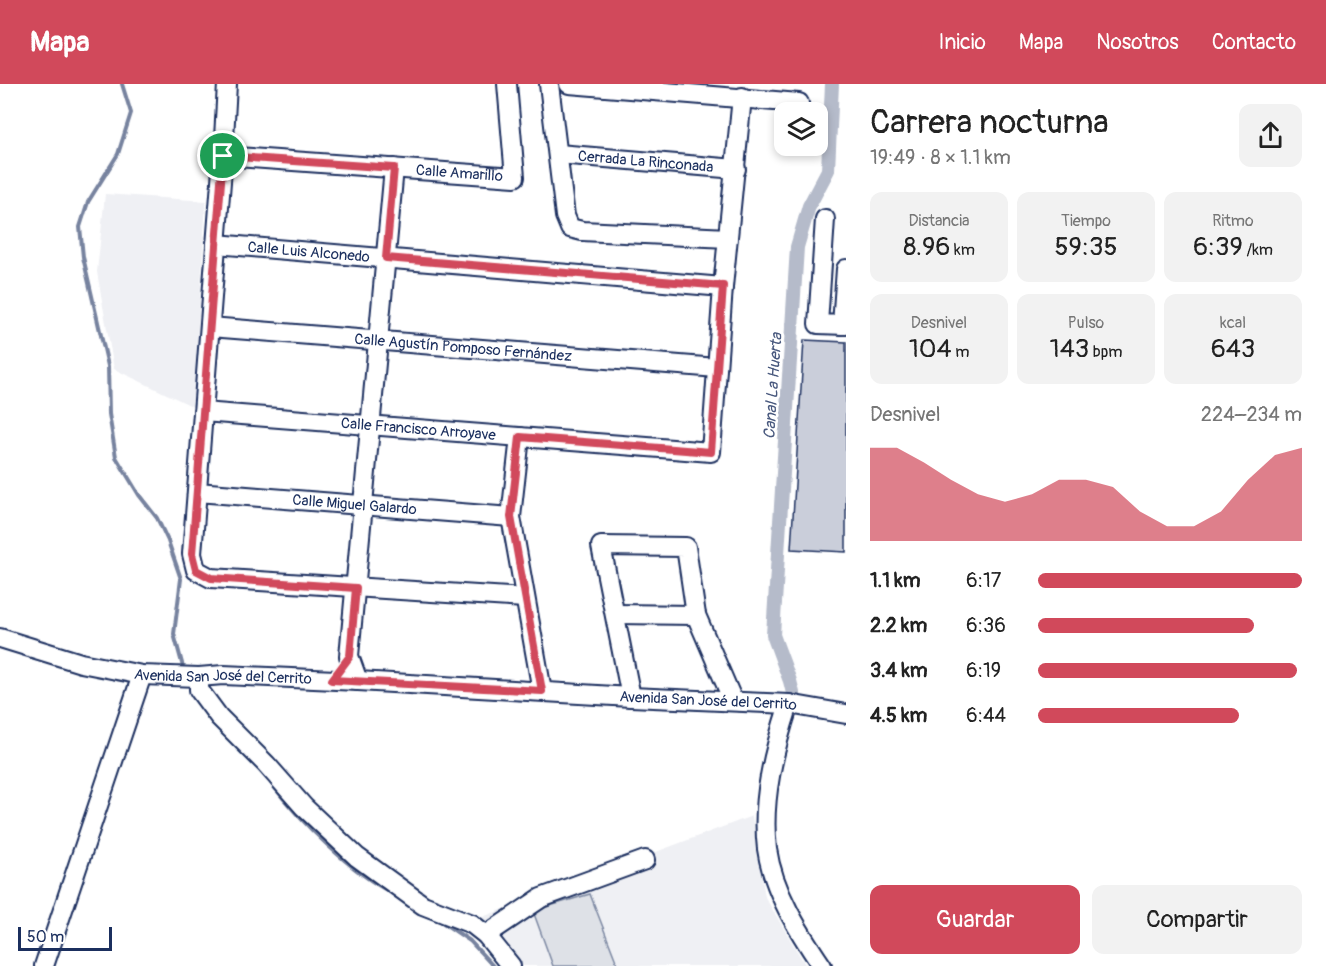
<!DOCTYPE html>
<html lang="es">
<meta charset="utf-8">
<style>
body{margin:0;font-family:Pangolin,sans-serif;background:#f2f2f2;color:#222;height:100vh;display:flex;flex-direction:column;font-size:22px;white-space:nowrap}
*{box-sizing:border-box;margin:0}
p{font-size:20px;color:#767676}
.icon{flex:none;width:33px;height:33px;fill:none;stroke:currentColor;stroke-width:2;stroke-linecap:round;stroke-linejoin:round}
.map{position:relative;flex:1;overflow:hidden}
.sheet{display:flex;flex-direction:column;background:#fff;width:480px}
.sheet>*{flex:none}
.controls{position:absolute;left:774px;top:18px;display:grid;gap:12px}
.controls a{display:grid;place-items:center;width:54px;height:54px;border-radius:12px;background:#fff;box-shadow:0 3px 9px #0003;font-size:30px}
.scale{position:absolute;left:18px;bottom:15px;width:94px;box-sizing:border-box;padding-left:6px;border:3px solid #1b2f5e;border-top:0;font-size:16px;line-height:21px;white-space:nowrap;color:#1b2f5e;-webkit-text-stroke:4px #fff;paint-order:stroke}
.pin{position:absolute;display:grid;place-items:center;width:51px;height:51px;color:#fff;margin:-26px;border:3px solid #fff;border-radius:50%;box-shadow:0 2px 6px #0007}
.round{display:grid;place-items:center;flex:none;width:63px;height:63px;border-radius:12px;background:#f2f2f2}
.overview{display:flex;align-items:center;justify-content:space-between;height:102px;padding:0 24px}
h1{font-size:33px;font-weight:600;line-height:45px}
.figures{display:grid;grid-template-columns:repeat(3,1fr);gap:9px;height:102px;padding:6px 24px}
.figures div{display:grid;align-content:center;border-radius:12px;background:#f2f2f2;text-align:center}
.figures b{font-size:26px;font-weight:600}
.figures small{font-size:16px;font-weight:400}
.figures p{font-size:16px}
.chart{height:168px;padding:12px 24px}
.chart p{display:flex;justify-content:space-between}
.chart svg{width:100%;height:108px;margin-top:6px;fill:#d1495b;opacity:.7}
.primary-button{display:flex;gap:12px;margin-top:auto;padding:12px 24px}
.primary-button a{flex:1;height:69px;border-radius:12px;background:#d1495b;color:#fff;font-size:24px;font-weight:600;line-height:69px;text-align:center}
.primary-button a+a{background:#f2f2f2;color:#222}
ul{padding:0 24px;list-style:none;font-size:20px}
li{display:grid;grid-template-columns:96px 72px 1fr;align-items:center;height:45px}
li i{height:15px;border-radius:8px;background:#d1495b}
header{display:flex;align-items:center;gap:36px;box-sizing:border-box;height:84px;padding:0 30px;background:#d1495b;color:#fff}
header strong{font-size:28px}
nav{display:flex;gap:33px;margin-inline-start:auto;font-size:21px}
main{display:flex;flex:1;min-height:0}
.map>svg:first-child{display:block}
.built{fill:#eff0f4}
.green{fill:#dee1e7;stroke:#7c88a2;stroke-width:1.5}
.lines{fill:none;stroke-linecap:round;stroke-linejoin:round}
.stream{stroke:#77839f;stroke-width:4}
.canal{stroke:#b5bbca;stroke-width:14}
.building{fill:#caceda;stroke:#1b2f5e;stroke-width:1.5}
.minor-casing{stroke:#1b2f5e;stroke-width:22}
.minor{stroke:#fff;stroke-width:18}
.route-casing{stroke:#fff;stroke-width:12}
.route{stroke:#d1495b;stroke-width:8}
.labels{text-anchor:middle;stroke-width:5;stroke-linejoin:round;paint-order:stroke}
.street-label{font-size:15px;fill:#1b2f5e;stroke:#fff}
.water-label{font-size:16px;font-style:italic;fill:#49597e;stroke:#fff}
</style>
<header>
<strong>Mapa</strong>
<nav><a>Inicio</a><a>Mapa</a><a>Nosotros</a><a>Contacto</a></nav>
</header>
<main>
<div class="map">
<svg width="846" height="882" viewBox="0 0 846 882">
<rect width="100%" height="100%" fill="#fff"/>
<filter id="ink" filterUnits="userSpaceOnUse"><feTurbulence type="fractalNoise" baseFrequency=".0167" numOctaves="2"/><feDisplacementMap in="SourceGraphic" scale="12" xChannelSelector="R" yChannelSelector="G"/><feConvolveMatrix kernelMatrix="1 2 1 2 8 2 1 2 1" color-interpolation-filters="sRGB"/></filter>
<g filter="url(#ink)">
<!-- built -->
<g class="built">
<polygon points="105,110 206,117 194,323 114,285 97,188"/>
<polygon points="752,732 765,813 806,882 517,882 477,835"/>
</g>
<!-- green -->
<polygon class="green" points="590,810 618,882 553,882 533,827"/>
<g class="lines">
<!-- stream -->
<g class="stream">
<polyline points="122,0 131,29 118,70 88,118 80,143 83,173 108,282 109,330 116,373 139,411 157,434 168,457 181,495 174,550 183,583"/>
<path d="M271 699C300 737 351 789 394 810"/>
<polyline points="439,836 470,857 493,882"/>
</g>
<!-- canal -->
<polyline class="canal" points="793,609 790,597 773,551 797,163 809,122 828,86 832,0"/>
</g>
<!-- building -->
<polygon class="building" points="804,256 846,258 846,468 791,465"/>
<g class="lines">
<!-- minor casing -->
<g class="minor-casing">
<g id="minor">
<polyline points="227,0 223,72 192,470 196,486 211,494 525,514"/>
<polyline points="549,0 565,132 570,144 582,147 728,154"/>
<polyline points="569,0 799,19"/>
<path id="s1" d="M558 70 736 85"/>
<path id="s2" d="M223 72 515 93 507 0"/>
<polyline points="825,135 818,240 846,241"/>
<path id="s3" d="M216 160 723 203"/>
<polyline points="842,241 846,185"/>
<path id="s4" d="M210 243 717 284"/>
<path id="s5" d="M203 328 711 368 723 203 742 13"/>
<polyline points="520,353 511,433 542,607"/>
<path id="s6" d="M197 408 511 433"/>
<polyline points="615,530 696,531"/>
<path id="s7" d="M0 554 81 579 142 591 199 593 223 591 358 597 631 613 789 620 846 630"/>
<polyline points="199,593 199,606 219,633 266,680 304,723 357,773 423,821 472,840 486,851 511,882"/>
<polyline points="358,597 349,572 394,84"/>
<polyline points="631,613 601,462 686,463 696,531 733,617"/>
<path d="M789 620C774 666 761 716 767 765 773 807 799 848 822 882"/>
<polyline points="486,851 541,814 645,776"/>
<polyline points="44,882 142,591"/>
</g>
</g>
<!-- minor -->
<use href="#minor" class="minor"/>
</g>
</g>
<g class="lines" filter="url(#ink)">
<!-- route casing -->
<g class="route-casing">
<polygon id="route" points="223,72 394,84 386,174 723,202 711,368 520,353 511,433 542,607 332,596 350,572 356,504 211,494 196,486 192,470"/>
</g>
<!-- route -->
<use href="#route" class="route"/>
</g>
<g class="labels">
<!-- street labels -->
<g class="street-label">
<text dy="5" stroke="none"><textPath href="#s1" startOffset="88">Cerrada La Rinconada</textPath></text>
<text dy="5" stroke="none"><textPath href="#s2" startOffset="237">Calle Amarillo</textPath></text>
<text dy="5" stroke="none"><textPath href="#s3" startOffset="93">Calle Luis Alconedo</textPath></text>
<text dy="5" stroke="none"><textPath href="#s4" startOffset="254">Calle Agustín Pomposo Fernández</textPath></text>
<text dy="5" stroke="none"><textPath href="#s5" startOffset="216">Calle Francisco Arroyave</textPath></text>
<text dy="5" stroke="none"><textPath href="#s6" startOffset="158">Calle Miguel Galardo</textPath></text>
<text dy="5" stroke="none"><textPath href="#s7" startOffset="228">Avenida San José del Cerrito</textPath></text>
<text dy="5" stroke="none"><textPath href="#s7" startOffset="714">Avenida San José del Cerrito</textPath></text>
</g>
<!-- water labels -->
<g class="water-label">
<text transform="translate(772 302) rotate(-86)" y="6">Canal La Huerta</text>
</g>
</g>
</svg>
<div class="controls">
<a><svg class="icon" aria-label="layers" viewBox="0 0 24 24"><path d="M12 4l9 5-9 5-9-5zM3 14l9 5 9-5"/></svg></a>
</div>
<div class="scale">50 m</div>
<div class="pin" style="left:223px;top:72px;background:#1e9e55"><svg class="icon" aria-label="arrive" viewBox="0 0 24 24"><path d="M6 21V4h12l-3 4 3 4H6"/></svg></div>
</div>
<section class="sheet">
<div class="overview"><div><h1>Carrera nocturna</h1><p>19:49 · 8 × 1.1 km</p></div><a class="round"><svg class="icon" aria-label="share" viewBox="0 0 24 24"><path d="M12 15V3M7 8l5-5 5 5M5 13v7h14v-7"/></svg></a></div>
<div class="figures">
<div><p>Distancia</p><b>8.96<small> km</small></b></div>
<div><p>Tiempo</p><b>59:35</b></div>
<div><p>Ritmo</p><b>6:39<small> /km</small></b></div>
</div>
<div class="figures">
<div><p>Desnivel</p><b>104<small> m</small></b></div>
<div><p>Pulso</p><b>143<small> bpm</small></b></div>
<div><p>kcal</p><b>643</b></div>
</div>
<div class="chart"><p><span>Desnivel</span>224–234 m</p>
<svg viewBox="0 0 160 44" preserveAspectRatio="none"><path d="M0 44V6L10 6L20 12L30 19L40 25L50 28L60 25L70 19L80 19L90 22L100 32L110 38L120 38L130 32L140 19L150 9L160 6V44z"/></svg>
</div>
<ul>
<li><b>1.1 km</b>6:17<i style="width:100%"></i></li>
<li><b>2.2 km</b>6:36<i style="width:82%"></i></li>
<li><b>3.4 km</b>6:19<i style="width:98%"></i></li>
<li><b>4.5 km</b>6:44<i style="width:76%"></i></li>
</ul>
<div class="primary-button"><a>Guardar</a><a>Compartir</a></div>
</section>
</main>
